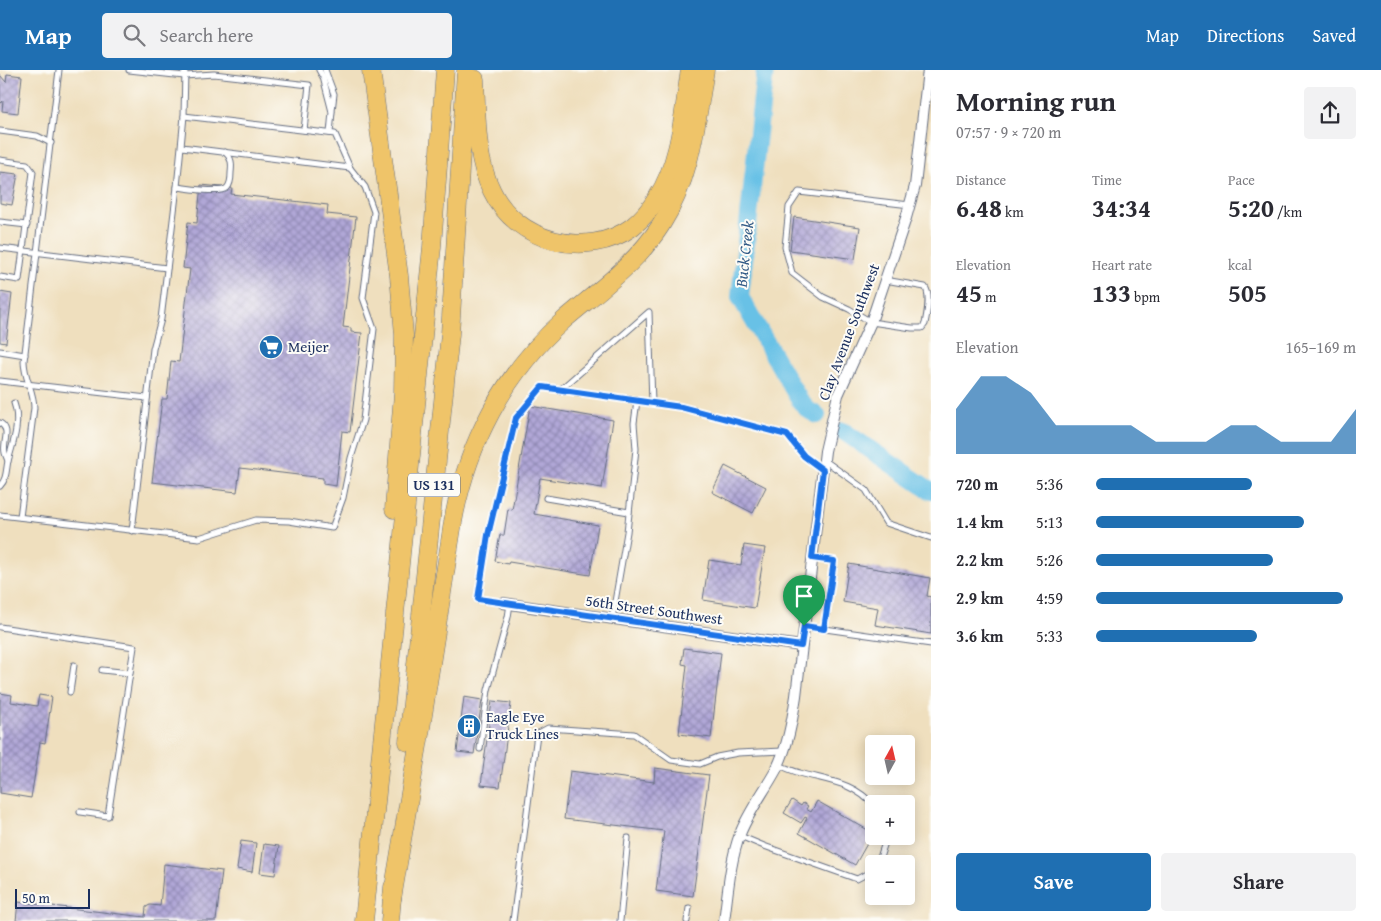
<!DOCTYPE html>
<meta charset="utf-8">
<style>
body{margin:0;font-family:"Gentium Book Plus",serif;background:#f2f2f3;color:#2b2b33;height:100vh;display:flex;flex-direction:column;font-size:19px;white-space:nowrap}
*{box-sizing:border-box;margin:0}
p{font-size:16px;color:#7c7c81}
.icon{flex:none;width:28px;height:28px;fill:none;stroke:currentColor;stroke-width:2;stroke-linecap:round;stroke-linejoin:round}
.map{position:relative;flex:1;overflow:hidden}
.side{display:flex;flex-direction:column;background:#fff;width:450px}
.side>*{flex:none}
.needle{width:32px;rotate:8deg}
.buttons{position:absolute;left:865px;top:665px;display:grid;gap:10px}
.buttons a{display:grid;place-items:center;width:50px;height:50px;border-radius:5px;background:#fff;box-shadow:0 2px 12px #0003;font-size:25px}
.scale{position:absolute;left:15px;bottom:12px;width:75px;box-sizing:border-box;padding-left:5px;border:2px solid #1b2f5e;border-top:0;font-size:14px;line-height:18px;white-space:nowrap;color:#1b2f5e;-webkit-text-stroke:4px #fdfcf7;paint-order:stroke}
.pin{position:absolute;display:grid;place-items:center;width:42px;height:42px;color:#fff;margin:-51px -21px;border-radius:50% 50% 50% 0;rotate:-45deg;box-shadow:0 0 5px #0007}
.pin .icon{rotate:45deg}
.round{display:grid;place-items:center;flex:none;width:52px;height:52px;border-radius:5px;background:#f2f2f3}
.headline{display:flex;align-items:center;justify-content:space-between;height:85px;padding:0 25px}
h1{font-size:28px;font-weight:600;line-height:38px}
.stats{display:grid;grid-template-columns:repeat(3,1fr);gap:8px;height:85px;padding:5px 25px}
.stats div{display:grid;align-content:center}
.stats b{font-size:25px;font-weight:600}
.stats small{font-size:14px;font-weight:400}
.stats p{font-size:14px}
.chart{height:140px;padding:10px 25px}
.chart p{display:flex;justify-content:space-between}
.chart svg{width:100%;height:90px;margin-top:5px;fill:#1f6fb2;opacity:.7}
.action{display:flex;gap:10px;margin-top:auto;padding:10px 25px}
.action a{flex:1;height:58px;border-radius:5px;background:#1f6fb2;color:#fff;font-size:20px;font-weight:600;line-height:58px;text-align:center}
.action a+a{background:#f2f2f3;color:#2b2b33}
ul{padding:0 25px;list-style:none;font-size:16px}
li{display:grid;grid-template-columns:80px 60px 1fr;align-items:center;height:38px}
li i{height:12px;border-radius:6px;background:#1f6fb2}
header{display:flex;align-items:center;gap:30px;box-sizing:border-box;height:70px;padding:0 25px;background:#1f6fb2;color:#fff}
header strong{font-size:24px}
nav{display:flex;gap:28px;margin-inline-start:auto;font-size:18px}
.search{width:350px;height:45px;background:#f2f2f3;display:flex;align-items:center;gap:12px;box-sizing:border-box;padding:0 18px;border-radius:5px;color:#7c7c81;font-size:19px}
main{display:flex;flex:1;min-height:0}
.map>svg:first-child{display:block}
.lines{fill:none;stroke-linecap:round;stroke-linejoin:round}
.river{stroke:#68c1e6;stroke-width:18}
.building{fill:url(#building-cross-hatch)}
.service-casing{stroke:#656d80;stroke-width:7}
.minor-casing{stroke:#656d80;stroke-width:12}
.motorway-casing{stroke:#656d80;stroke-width:19}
.service{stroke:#fff;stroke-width:5}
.minor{stroke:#fff;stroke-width:10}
.motorway{stroke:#efc469;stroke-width:18}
.route-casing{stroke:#fff;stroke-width:10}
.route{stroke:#1a73e8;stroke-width:6}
.labels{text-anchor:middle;stroke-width:4;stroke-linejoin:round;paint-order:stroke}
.shield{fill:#fdfcf7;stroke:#5f6c8c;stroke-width:1}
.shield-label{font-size:14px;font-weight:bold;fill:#1b2f5e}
.street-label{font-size:15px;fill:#1b2f5e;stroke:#fdfcf7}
.poi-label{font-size:15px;fill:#1b2f5e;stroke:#fdfcf7;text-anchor:start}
.water-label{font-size:16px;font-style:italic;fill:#325b87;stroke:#fdfcf7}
</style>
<header>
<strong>Map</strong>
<div class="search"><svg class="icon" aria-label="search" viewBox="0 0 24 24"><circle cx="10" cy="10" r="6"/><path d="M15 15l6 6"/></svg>Search here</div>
<nav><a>Map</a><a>Directions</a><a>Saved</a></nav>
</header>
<main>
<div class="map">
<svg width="931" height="851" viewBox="0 0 931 851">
<defs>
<pattern id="building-cross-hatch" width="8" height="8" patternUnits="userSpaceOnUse" patternTransform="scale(1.25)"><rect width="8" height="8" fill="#b1a7d7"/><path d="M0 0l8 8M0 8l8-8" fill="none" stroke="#8f88b2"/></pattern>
</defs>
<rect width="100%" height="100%" fill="#fdfcf7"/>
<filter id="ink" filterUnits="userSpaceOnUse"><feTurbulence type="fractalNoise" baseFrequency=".02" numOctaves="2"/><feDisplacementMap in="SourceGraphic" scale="10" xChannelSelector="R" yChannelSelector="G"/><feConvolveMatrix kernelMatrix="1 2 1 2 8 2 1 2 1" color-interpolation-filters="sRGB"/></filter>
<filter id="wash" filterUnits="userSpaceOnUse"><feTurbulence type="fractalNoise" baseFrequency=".0096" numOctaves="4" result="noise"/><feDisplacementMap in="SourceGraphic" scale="20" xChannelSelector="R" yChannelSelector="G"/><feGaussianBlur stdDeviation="1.12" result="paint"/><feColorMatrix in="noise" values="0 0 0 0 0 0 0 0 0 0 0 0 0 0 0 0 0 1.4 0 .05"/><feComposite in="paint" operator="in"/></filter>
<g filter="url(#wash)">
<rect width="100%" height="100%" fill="#efdfbe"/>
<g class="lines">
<!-- river -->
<g class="river">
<polyline points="765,0 740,227 800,331 808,340 817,345"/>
<polyline points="843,361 931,421"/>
</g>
</g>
<g id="blocks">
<!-- building -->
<g class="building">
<polygon points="7,4 22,6 18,43 2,41 3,31 0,34 0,5 6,12"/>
<polygon points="0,102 18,104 12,135 0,133"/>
<polygon points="201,115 232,118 231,124 328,135 327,144 356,147 343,257 351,258 351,262 362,263 350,362 342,361 336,416 323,414 323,408 240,398 237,422 152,412 162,329 167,329 171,291 179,292 190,199 183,198 188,152 197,153"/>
<polygon points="794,147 860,157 855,189 790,180"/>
<polygon points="0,222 12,224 6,273 0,272"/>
<polygon points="530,336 613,350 602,418 540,408 534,444 598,455 590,505 509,492 508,494 495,491 500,465 504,465 508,439 512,440"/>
<polygon points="725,396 766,417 753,443 712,422"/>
<polygon points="744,475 765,478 755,538 703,530 709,490 741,495"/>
<polygon points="849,494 930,508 927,526 931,527 931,564 875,555 878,538 843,532"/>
<polygon points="684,578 721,583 711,668 679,664 687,595 682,594"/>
<polygon points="0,623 12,625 11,632 37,636 39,625 52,627 45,673 40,672 31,728 0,723"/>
<polygon points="464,627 482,630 474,684 457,682"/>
<polygon points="492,631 511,633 500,717 481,715"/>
<polygon points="655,698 709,705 693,826 656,821 664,761 564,749 570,701 654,712"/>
<polygon points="792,730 801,736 803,733 808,736 806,739 811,742 817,731 873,763 855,795 799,763 807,748 805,747 801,753 784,743"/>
<polygon points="241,771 256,773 252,802 237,799"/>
<polygon points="264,774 279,776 275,805 260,803"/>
<polygon points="164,794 222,801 216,851 16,851 18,832 145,847 146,837 150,835 160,836"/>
</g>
</g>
</g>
<g filter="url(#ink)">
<use href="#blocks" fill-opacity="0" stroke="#656d80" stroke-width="1"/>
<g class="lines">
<!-- service casing -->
<g class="service-casing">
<g id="service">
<polyline points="129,0 184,6 214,4 309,15 304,60"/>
<polyline points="319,0 323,7 332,42 330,63"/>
<polyline points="325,0 334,24 332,41"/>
<polyline points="0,61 37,66 51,73"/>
<polyline points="182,77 350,98"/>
<polyline points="0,90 27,94 33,102 19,210 0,207"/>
<path d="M177 117C187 118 221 124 227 118 231 114 231 108 231 103 232 94 232 88 225 82"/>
<polyline points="0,152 27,155"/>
<polyline points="0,178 167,198"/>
<path d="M885 210 925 217C931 225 927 243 925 254L922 258H912L871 252 849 239 823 227 792 203 785 177 789 137 799 122 910 135"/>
<polyline points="0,281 25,285"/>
<polyline points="0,311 147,328"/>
<polyline points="560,320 649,242 652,333"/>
<path d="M0 353C12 360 2 372 5 383 5 384 8 390 8 391"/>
<polyline points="824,390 866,420 886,453 931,468"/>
<path d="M0 416C7 409 6 400 8 391 13 373 21 352 14 333"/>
<polyline points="546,428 629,442"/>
<polyline points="0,445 199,468 256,450 289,451 332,458 343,428 351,388 363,350 374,259 363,228 374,142 365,117 350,98 335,64 184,46"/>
<path d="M20 447 34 338C34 321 24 308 24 291L59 0"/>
<polyline points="132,461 153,279 161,249 177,117 184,46 185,0"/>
<polyline points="812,488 834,491 824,559"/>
<polyline points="503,533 478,529 488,465 516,348 542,317 681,337 787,365 804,386 822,399"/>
<polyline points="612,549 627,462 636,379 634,353 637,331"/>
<polyline points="804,556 931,574"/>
<polyline points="0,557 134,577 108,746 80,742"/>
<polyline points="102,600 130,603"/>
<polyline points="70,622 74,595"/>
<polyline points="480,679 488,620 508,547 510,534"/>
<path d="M778 695C785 697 792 701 800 703 828 711 854 712 874 736"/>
<polyline points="740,766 764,776 857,809 874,800"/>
<polyline points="878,794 887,766"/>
<polyline points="513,851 537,664 548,658 634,664 671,690 700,694 717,687 738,683 783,681"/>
<polyline points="620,851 628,768"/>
<polyline points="687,851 689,838"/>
</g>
</g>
<!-- minor casing -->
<g class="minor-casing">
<g id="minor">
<polyline points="503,533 801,576"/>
<path d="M724 851C728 822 730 791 740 764 749 741 764 722 776 700 788 676 792 652 796 626L825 381 838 325 871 252 906 148 915 116 928 0"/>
</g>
</g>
<!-- motorway casing -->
<g class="motorway-casing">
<g id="motorway">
<polyline points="371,0 399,206 404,265 403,323 394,439"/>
<path d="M475 9C477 46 475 88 492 121 516 172 587 190 632 157 642 149 651 138 657 128 681 90 683 43 690 0"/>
<polyline points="408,672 450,264 466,0"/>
<path d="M392 829 421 658 453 452C467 374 504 303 564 250 598 221 636 194 661 155 691 108 696 54 705 0"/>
<polyline points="364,851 432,177 445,0"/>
<polyline points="390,851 393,817"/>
</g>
</g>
<!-- service -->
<use href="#service" class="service"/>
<!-- minor -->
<use href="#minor" class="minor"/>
<!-- motorway -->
<use href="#motorway" class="motorway"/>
</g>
</g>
<g class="lines" filter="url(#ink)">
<!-- route casing -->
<g class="route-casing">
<polygon id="route" points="542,317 681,337 787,365 804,386 823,400 812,488 834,491 824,559 804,556 801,576 478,529 488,465 516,348"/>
</g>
<!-- route -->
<use href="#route" class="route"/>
</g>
<!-- icons -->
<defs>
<g id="supermarket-disc" transform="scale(1.25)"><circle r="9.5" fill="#1f6fb2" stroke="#fdfcf7"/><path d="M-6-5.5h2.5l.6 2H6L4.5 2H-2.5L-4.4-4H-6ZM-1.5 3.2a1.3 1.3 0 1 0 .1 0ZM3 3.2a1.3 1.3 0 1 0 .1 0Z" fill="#fff"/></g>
<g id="building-disc" transform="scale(1.25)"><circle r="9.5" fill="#1f6fb2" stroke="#fdfcf7"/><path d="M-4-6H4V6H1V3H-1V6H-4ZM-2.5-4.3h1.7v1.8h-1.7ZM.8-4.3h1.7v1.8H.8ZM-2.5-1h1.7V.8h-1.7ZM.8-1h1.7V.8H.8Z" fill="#fff"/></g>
</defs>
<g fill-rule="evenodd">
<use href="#supermarket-disc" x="271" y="277"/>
<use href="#building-disc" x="469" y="656"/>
</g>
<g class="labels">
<!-- shield labels -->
<rect class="shield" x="408" y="403.5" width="52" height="23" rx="4"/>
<g class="shield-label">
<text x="434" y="420">US 131</text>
</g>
<!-- street labels -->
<g class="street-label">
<text transform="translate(849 262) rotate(-69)" y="5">Clay Avenue Southwest</text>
<text transform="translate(654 540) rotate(8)" y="5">56th Street Southwest</text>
</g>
<!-- poi labels -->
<g class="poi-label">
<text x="288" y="282">Meijer</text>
<text x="486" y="652">Eagle Eye<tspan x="486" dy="17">Truck Lines</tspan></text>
</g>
<!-- water labels -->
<g class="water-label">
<text transform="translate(744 184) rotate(-84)" y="6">Buck Creek</text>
</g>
</g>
</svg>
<div class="buttons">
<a><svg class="needle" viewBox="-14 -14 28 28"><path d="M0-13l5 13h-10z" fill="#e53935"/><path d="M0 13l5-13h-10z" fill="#7c7c81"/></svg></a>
<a>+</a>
<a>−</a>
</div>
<div class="scale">50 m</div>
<div class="pin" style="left:804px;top:556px;background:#1e9e55"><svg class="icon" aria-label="arrive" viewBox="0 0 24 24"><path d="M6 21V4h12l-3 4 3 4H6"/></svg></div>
</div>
<section class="side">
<div class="headline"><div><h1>Morning run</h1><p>07:57 · 9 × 720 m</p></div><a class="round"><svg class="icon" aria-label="share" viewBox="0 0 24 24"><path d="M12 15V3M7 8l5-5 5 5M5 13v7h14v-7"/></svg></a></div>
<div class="stats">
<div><p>Distance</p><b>6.48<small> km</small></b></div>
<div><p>Time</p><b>34:34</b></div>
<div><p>Pace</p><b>5:20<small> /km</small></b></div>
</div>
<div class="stats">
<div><p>Elevation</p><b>45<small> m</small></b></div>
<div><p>Heart rate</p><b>133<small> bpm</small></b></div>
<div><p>kcal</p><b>505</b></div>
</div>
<div class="chart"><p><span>Elevation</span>165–169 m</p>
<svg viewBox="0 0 160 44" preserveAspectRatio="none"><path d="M0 44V22L10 6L20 6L30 14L40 30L50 30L60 30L70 30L80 38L90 38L100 38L110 30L120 30L130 38L140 38L150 38L160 22V44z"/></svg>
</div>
<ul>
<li><b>720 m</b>5:36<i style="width:60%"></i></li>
<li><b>1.4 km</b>5:13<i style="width:80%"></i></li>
<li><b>2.2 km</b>5:26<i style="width:68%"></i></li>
<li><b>2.9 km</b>4:59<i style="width:95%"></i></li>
<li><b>3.6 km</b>5:33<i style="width:62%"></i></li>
</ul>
<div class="action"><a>Save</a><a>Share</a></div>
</section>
</main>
